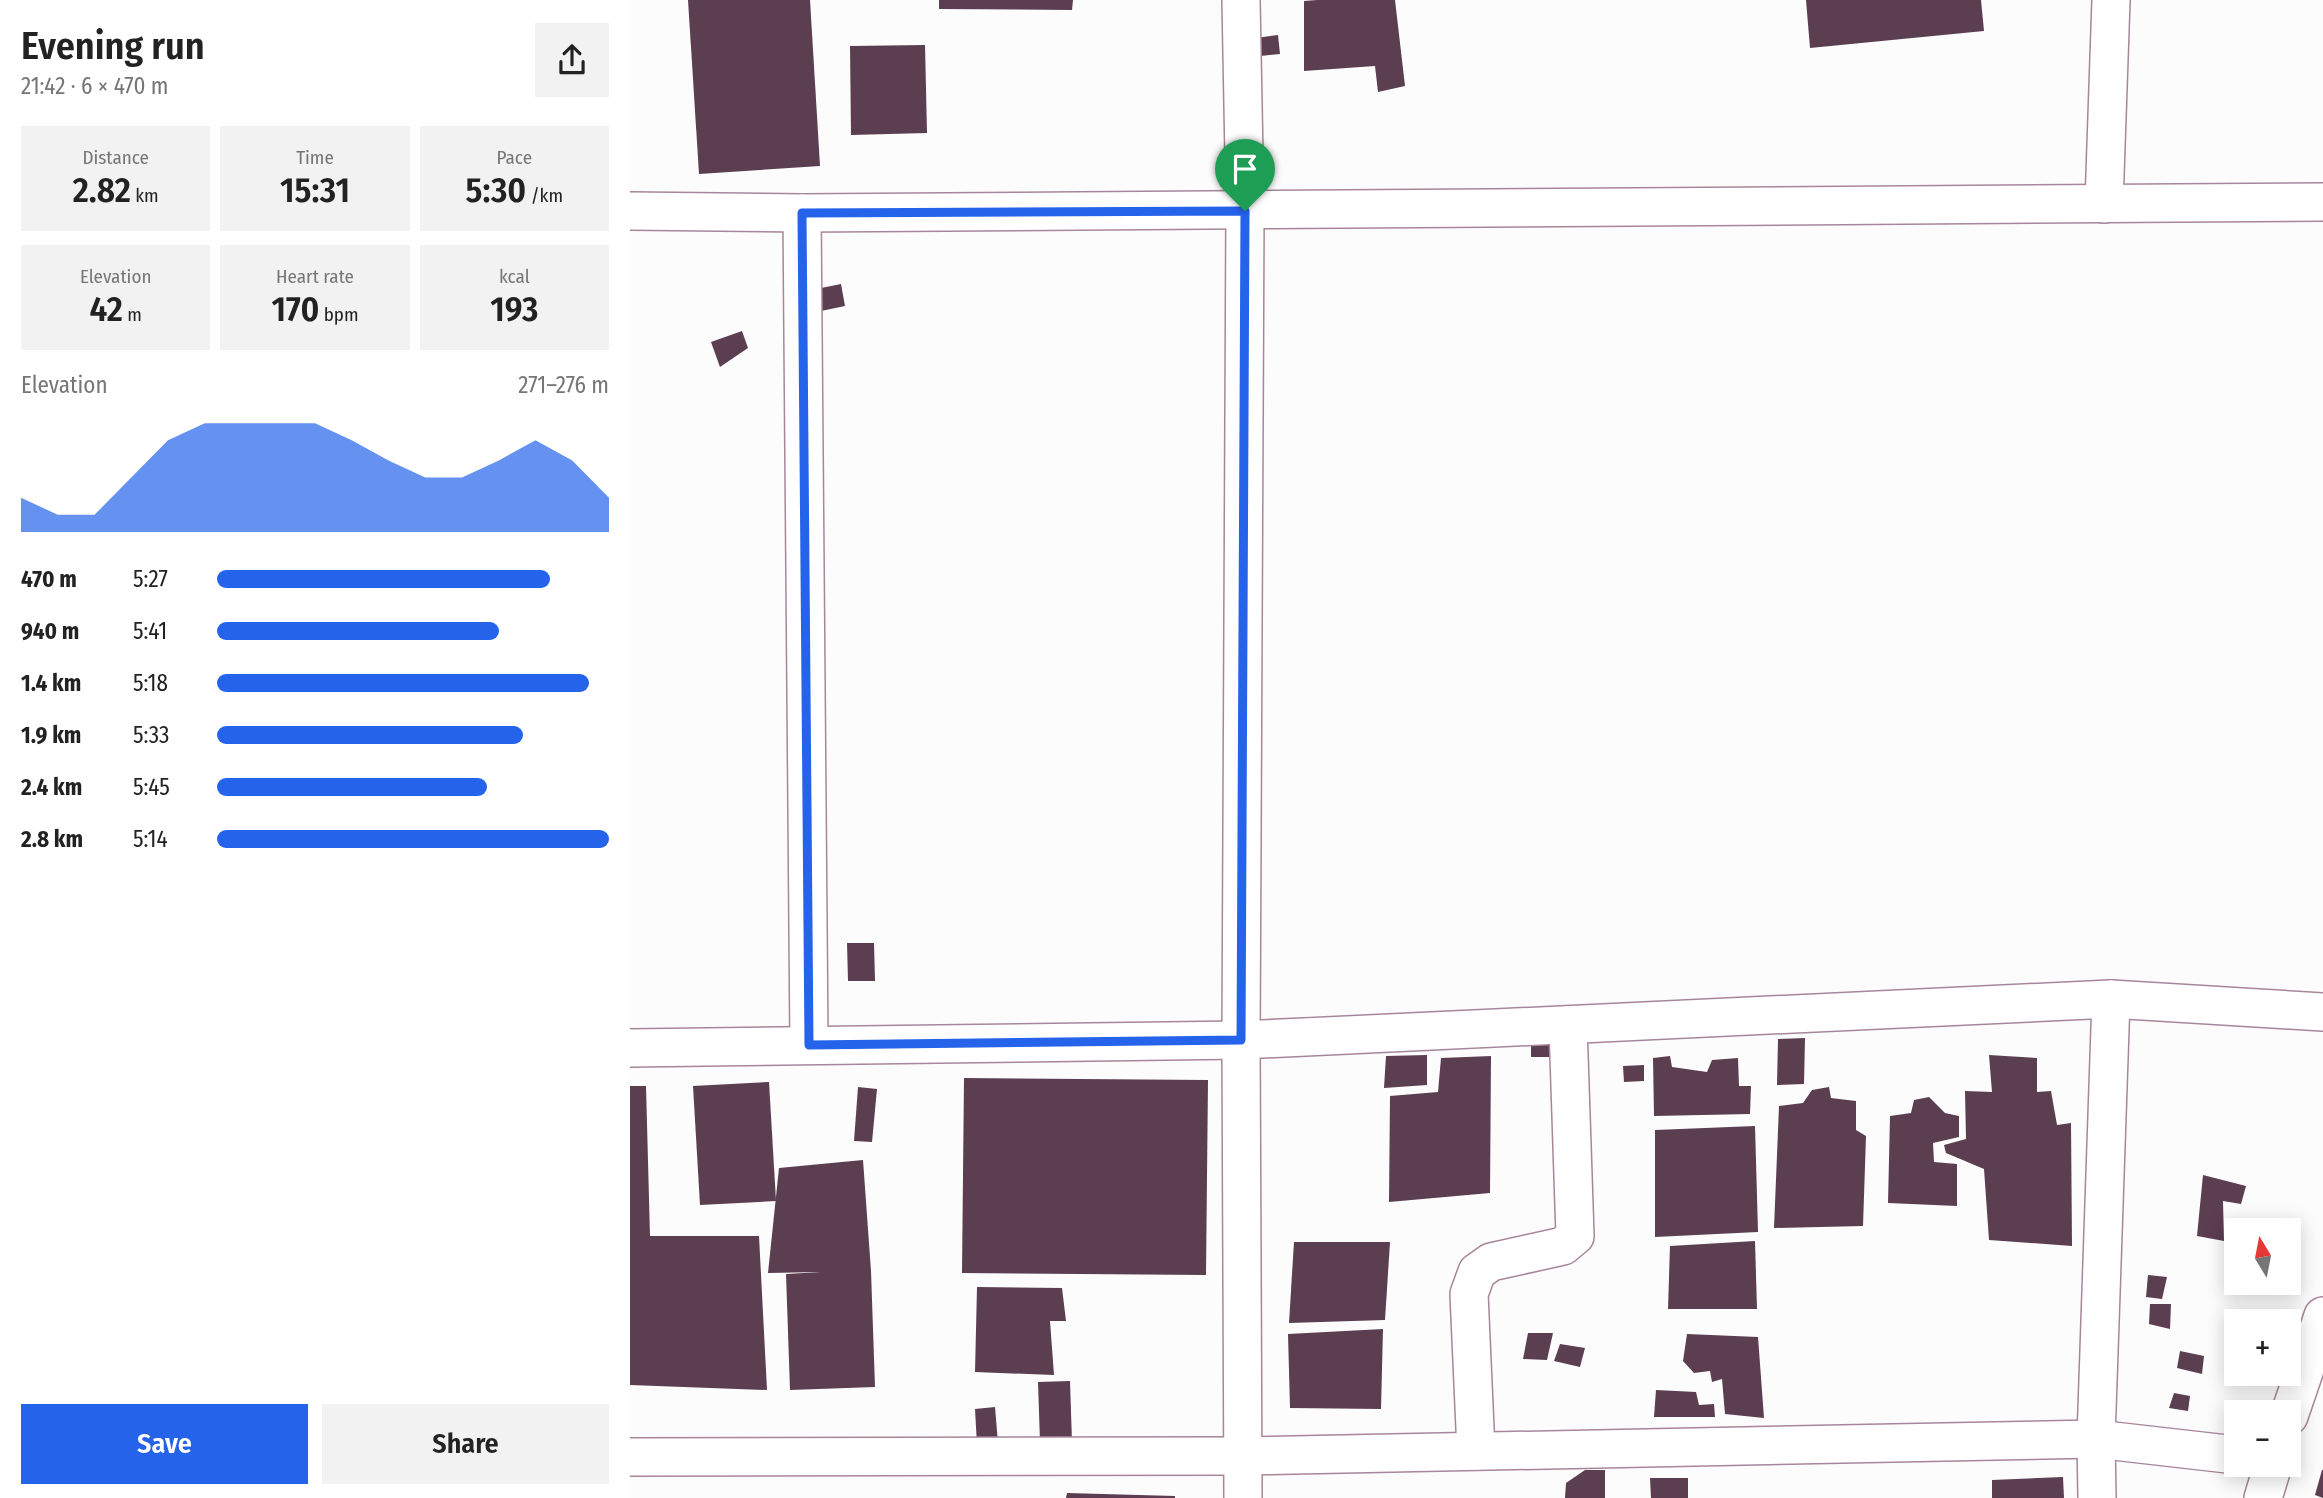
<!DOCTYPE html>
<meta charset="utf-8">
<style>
body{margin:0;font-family:"Fira Sans Condensed",sans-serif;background:#f2f2f2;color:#222;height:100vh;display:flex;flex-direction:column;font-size:26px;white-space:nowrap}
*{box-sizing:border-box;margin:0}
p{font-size:23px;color:#767676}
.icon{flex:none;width:38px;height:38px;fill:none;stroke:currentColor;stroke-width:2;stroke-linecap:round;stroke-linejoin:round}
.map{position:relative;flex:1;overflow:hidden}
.sheet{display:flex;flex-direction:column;background:#fff;width:630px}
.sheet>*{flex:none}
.needle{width:46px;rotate:350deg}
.tools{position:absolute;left:1594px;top:1218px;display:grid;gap:14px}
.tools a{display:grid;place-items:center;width:77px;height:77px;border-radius:0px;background:#fff;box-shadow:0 4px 18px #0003;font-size:35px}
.pin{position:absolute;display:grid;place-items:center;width:60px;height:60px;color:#fff;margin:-72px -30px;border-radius:50% 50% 50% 0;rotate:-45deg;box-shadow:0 0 7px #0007}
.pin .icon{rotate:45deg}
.round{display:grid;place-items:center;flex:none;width:74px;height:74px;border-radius:0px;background:#f2f2f2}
.overview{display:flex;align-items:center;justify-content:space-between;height:119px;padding:0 21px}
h1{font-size:38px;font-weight:600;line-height:52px}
.metrics{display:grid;grid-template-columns:repeat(3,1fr);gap:10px;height:119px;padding:7px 21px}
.metrics div{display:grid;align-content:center;border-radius:0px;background:#f2f2f2;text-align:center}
.metrics b{font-size:35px;font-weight:600}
.metrics small{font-size:19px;font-weight:400}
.metrics p{font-size:19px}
.chart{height:196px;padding:14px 21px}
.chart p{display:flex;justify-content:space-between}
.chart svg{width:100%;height:126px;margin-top:7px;fill:#2563eb;opacity:.7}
.action{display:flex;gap:14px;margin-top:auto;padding:14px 21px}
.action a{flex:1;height:80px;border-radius:0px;background:#2563eb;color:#fff;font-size:28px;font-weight:600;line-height:80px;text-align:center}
.action a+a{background:#f2f2f2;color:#222}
ul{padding:0 21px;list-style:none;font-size:23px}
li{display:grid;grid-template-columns:112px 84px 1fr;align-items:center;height:52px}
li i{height:18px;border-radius:9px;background:#2563eb}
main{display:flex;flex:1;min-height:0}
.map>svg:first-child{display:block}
.building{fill:#5b3e50}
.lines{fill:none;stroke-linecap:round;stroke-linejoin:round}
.minor-casing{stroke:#a78699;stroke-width:40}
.minor{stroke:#fff;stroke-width:37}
.route-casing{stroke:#fff;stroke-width:14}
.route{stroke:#2563eb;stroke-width:9}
</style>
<main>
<section class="sheet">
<div class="overview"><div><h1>Evening run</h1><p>21:42 · 6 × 470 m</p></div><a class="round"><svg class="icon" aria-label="share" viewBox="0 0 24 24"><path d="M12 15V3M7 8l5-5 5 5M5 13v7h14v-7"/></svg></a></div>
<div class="metrics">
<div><p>Distance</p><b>2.82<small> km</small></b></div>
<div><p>Time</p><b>15:31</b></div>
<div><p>Pace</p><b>5:30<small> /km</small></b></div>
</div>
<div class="metrics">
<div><p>Elevation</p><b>42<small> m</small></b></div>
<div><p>Heart rate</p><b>170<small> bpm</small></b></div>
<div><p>kcal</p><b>193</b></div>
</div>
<div class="chart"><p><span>Elevation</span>271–276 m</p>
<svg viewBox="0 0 160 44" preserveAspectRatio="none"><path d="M0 44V32L10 38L20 38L30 25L40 12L50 6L60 6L70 6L80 6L90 12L100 19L110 25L120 25L130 19L140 12L150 19L160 32V44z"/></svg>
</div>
<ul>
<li><b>470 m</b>5:27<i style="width:85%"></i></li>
<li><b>940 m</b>5:41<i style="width:72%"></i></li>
<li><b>1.4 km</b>5:18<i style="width:95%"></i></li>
<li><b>1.9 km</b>5:33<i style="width:78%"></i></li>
<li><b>2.4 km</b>5:45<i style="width:69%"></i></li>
<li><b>2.8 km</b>5:14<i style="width:100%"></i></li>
</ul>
<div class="action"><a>Save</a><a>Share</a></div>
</section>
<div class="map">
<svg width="1693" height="1498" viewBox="0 0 1693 1498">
<rect width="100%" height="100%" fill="#fcfcfc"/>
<!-- building -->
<g class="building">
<polygon points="58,0 180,0 190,166 69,174"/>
<polygon points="309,0 443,0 442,10 309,9"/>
<polygon points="687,0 765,0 775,86 748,92 745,66 674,71 674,1"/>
<polygon points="1176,0 1351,0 1354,31 1180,48"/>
<polygon points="648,35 650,54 621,57 619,39"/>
<polygon points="295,45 297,133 221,135 220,46"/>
<polygon points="211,284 215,306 191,311 186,289"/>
<polygon points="112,331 118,348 90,367 81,342"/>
<polygon points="217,943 244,943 245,981 218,981"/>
<polygon points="1175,1038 1174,1084 1147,1085 1148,1039"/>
<polygon points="920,1043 921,1057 901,1057 901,1044"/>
<polygon points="797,1055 797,1085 754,1088 756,1056"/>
<polygon points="1359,1055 1407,1058 1407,1092 1421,1091 1427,1125 1441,1123 1442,1246 1359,1240 1354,1169 1316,1153 1314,1145 1336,1139 1335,1091 1362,1092"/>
<polygon points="861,1056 860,1193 759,1202 760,1096 808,1092 811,1058"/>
<polygon points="1040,1056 1042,1067 1077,1072 1082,1060 1108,1058 1109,1086 1121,1086 1120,1114 1024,1116 1023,1058"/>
<polygon points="1014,1065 1014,1081 994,1082 993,1066"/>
<polygon points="334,1078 578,1080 576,1275 332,1273"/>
<polygon points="139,1082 146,1201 70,1205 63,1086"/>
<polygon points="0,1086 16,1086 20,1236 129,1236 137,1390 0,1385"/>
<polygon points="228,1087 247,1089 242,1142 224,1141"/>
<polygon points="1199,1087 1201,1098 1226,1101 1226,1130 1236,1136 1233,1226 1144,1228 1149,1106 1173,1103 1182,1090"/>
<polygon points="1299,1097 1315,1113 1329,1116 1329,1137 1303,1143 1304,1162 1327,1164 1327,1206 1258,1203 1260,1116 1281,1113 1284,1100"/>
<polygon points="1125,1126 1128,1232 1025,1237 1025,1130"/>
<polygon points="233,1160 241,1271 245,1387 160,1390 156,1274 191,1272 138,1273 149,1168"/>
<polygon points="1573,1175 1616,1186 1611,1204 1593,1201 1594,1241 1567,1236"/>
<polygon points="1125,1241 1127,1309 1038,1309 1040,1246"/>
<polygon points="664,1242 760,1242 755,1320 659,1323"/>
<polygon points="1518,1275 1537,1277 1532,1299 1516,1297"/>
<polygon points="347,1287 432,1288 436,1321 420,1321 424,1375 345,1372"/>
<polygon points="1520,1304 1541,1304 1540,1329 1519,1324"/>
<polygon points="753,1329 751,1409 660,1408 658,1334"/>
<polygon points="898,1333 923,1333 917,1360 893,1359"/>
<polygon points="1057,1334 1128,1337 1134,1418 1095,1414 1092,1379 1082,1382 1080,1371 1064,1373 1053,1361"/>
<polygon points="930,1344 955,1348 950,1367 924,1361"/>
<polygon points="1550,1351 1574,1356 1572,1374 1547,1368"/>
<polygon points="440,1381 442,1442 410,1442 408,1382"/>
<polygon points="1026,1390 1066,1392 1069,1405 1084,1404 1085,1417 1024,1417"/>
<polygon points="1544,1393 1560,1396 1558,1411 1539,1408"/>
<polygon points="365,1407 368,1443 347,1445 345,1409"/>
<polygon points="955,1470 975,1470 975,1498 935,1498 936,1483"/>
<polygon points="1692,1470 1693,1470 1693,1498 1685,1495"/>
<polygon points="1433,1477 1434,1498 1362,1498 1362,1480"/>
<polygon points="1020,1478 1058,1478 1058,1498 1021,1498"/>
<polygon points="437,1493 545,1496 545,1498 436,1498"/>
</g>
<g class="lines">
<!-- minor casing -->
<g class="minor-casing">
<g id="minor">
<polyline points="611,0 615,210 611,1040 613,1498"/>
<polyline points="1474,204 1481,0"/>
<polyline points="0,211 172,213 1693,202"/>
<polyline points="172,213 179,1045"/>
<polyline points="0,1048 611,1040 1481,999 1693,1012"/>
<polyline points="1659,1416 1693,1316"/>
<polyline points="846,1451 839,1294 847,1272 861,1262 933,1246 945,1236 938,1025"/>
<polyline points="0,1457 612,1456 1466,1439 1606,1455"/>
<polyline points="1467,1498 1466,1439 1481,999"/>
<polyline points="1633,1498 1643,1465"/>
</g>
</g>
<!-- minor -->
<use href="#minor" class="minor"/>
</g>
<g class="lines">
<!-- route casing -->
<g class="route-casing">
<polygon id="route" points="615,211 611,1040 179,1045 172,213"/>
</g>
<!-- route -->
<use href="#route" class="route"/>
</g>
</svg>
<div class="tools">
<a><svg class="needle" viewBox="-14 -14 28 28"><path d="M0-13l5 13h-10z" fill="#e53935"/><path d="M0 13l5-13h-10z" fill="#767676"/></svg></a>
<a>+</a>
<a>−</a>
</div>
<div class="pin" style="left:615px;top:211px;background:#1e9e55"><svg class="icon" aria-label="arrive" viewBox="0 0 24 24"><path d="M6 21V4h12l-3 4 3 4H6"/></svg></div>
</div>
</main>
